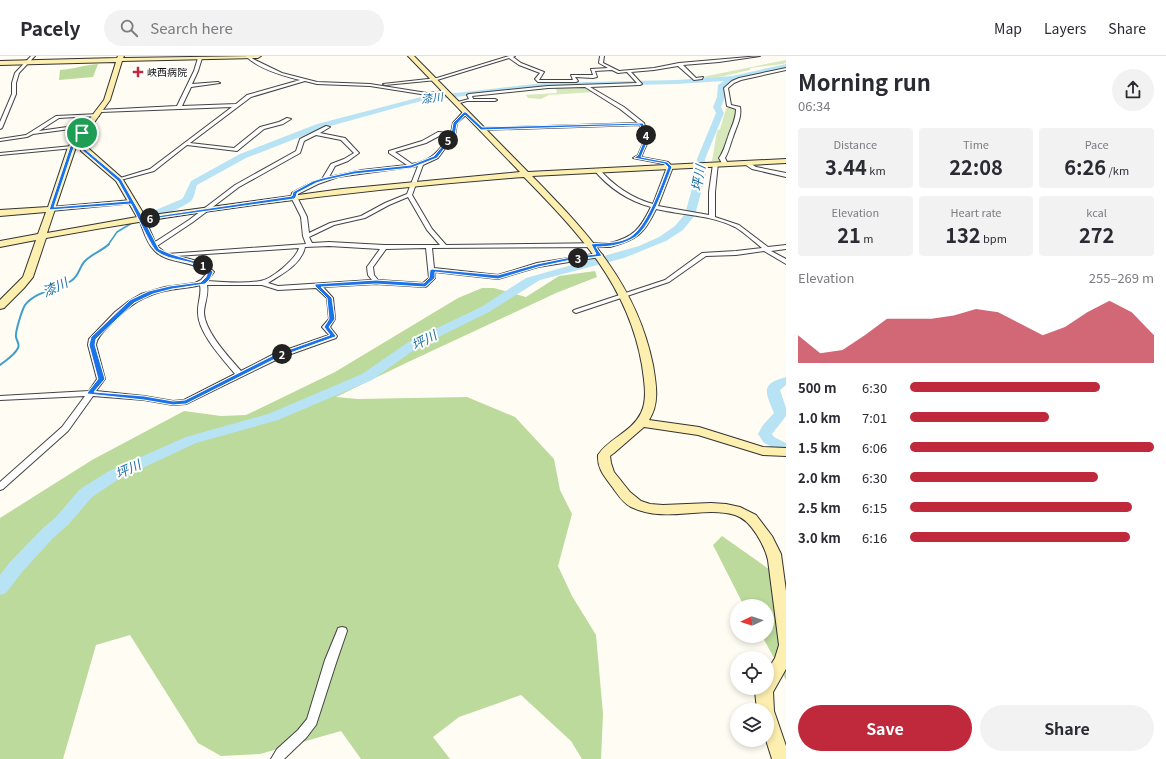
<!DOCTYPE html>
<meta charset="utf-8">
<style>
body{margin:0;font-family:Georgia,"Noto Sans JP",serif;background:#f2f2f3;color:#2b2b33;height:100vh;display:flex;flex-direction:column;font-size:15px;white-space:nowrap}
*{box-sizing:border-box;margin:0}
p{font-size:13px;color:#7c7c81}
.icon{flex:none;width:22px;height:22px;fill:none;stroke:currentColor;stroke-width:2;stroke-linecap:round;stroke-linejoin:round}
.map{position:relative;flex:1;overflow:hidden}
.sheet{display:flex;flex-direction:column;background:#fff;width:380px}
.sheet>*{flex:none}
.needle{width:26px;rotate:266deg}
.tools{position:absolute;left:730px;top:543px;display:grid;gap:8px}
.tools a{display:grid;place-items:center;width:44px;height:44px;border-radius:50%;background:#fff;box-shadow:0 2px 6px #0003;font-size:20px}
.pin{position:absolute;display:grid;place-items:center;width:34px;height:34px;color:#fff;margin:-17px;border:2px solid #fff;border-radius:50%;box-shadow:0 1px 4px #0007}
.km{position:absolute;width:20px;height:20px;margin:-10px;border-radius:50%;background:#222;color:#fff;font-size:11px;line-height:20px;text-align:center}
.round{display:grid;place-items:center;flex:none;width:42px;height:42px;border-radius:21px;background:#f2f2f3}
.overview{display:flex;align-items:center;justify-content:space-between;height:68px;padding:0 12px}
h1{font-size:22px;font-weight:700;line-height:30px}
.metrics{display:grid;grid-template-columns:repeat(3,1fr);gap:6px;height:68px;padding:4px 12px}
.metrics div{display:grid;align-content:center;border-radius:4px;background:#f2f2f3;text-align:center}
.metrics b{font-size:20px;font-weight:700}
.metrics small{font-size:11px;font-weight:400}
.metrics p{font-size:11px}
.chart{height:112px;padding:8px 12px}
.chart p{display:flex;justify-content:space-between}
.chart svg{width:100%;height:72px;margin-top:4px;fill:#bf293b;opacity:.7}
.button{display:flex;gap:8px;margin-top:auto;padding:8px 12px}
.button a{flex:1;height:46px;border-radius:24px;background:#bf293b;color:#fff;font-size:16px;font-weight:700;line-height:46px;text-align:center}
.button a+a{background:#f2f2f3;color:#2b2b33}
ul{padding:0 12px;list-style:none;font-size:13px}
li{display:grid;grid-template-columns:64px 48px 1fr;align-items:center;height:30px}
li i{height:10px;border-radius:5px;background:#bf293b}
header{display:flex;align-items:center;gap:24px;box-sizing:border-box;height:56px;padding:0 20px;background:#fff;border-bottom:1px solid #e1e1e2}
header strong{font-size:19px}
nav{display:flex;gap:22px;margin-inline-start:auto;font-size:14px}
.search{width:280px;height:36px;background:#f2f2f3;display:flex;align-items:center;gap:10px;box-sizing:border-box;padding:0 14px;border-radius:22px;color:#7c7c81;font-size:15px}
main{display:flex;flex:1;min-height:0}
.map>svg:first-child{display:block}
.green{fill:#d7e9bc}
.forest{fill:#bcda9c}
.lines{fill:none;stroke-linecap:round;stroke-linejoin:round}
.stream-far1{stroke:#409ecb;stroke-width:1.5}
.stream{stroke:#409ecb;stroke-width:2}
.river{fill:#b8e3f5;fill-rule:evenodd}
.street-casing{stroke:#434343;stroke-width:2}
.secondary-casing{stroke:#323232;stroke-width:2}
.street{fill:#fff;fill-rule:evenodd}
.secondary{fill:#fdefaf;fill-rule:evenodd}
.route{fill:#1a73e8;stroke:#fff;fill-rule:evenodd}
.poi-dot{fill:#bf293b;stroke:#fff;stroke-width:1.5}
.labels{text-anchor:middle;stroke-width:4;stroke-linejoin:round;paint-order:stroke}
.far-poi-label{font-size:10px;fill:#101010;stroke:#fff;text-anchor:start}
.far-water-label{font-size:11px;font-style:italic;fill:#1a6fa1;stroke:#fff}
.water-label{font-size:13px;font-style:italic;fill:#1a6fa1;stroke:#fff}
</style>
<header>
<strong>Pacely</strong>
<div class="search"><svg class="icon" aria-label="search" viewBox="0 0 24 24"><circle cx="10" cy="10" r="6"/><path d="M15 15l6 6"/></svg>Search here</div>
<nav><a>Map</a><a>Layers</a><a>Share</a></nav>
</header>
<main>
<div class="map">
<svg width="786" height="703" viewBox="0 0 786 703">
<rect width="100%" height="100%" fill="#fffcf3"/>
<!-- green -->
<g class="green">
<path d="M786 4V7L783 8 750 12V14C739 16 710 25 702 21Z"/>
<polygon points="582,30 594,36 549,39 541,43 528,42 526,39 556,37 557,35 554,31"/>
<polygon points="729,51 737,52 737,63 721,105 712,105 717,75 720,73 726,53"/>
</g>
<!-- forest -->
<g class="forest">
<path d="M98 8 93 21 59 24 60 14C74 13 84 9 98 8Z"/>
<polygon points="595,215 597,221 556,237 406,307 336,341 358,343 467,341 515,361 554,403 560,434 572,458 558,510 572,540 596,579 603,658 601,703 582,703 571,685 521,639 459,661 433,681 450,703 361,703 341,675 260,698 221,700 198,687 130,579 96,589 63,703 0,703 0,462 92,404 184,355 221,360 246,359 335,316 458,242 482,232 494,232 526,241 559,220"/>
<polygon points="722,480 786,525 786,624 762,580 767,580 767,550 744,550 713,489"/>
</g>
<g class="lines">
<!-- stream-far1 -->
<polyline class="stream-far1" points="108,189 117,176 132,167"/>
<!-- stream -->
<path class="stream" d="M0 309C6 304 14 300 18 292 20 288 17 286 16 281 15 276 22 254 25 249 36 235 57 234 71 225 79 220 79 212 84 206 91 198 102 195 109 188"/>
<!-- river -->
<g class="river">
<path d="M786 8V12L740 22 725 30V41L721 51 724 57 705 103 706 118 695 159 683 174 666 185 624 202 540 224 489 256 418 291 372 324 278 364 196 387 119 423 92 441 68 469 54 481 22 516 6 537 0 539V519L10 506 42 473 56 461 80 433 109 415 186 381 268 358 362 318 410 285 481 251 526 222 639 190 659 181 675 170 685 158 696 118 697 103 716 57 713 51 717 41 718 29 724 25 677 28 544 31 421 45 323 72 246 102 197 129C195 134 195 139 192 144 186 150 160 162 151 160L150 158 151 156 182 143 184 140 191 125 240 98 317 68 421 41 544 27 677 24 732 20Z"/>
<path d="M786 321V329L780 334 786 352V360L772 378 774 381 786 387V398L764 387 758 378 763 369 774 357C766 337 759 328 786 321Z"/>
</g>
<!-- street casing -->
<g class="street-casing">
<g id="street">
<polygon points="31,0 35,0 19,17 16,27 16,38 2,72 0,73 0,66 12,38 12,27 15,17"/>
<path d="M246 0H250L253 3 282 17 317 26 370 28 427 37 446 35 448 36 427 39 370 30 317 28 305 25 251 41 190 87 234 92 260 71 279 66 287 62 291 63 283 68 264 73 237 95 187 89 154 115 117 125V123L150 113 232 51 101 56H99V54L177 50 194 15 198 2 200 1 202 2 198 15 192 28 218 26 220 27 191 31 182 50 236 48 247 39 300 24C284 20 258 13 246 0Z"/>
<path d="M509 0H515L513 1 521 7 544 16 539 24H573L571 19H593L591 13 608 12 599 7 600 0H604L603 7 619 15 654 12 679 7 760 0 719 6 683 9 696 22 703 21 702 23 694 24 678 10 654 14 631 16 642 28 640 29 590 31 624 51 644 67 649 83 641 101 668 106 673 111 658 150 709 159V136L713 108 718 107 715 136V161L739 169 768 191 786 189V193L771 195 786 203V208L764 195 736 199 706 200 669 226 576 257 574 256 573 255 574 254 665 224 702 197 736 195 762 192C753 185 745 177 735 171 711 159 682 159 656 153 644 178 637 184 610 191L432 192 434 212 498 219 537 207 600 197 603 199 600 201 538 211 498 223 435 216V222L427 230 425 231 376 228 323 231 333 242 335 263 330 271 337 280 336 282 280 302 186 348 173 349 144 344 93 340 68 375 3 433 0 434V426L62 371 85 340 0 344V340L89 335 97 323 88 289 89 283 115 256 129 245 141 238 165 231 195 227 201 224 208 216C192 204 166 208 154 194 146 186 143 173 139 163L140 162 145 163 155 186 189 164 235 129 296 95 300 83 326 70 330 71 320 77 345 82 359 97 348 105 335 110 329 121 362 114 407 109 389 97V95L422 85 438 76 451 77 453 67 463 56H467V58L457 67 455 79 438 102 423 109 412 139 432 173 446 189 610 187C634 181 640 173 651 151 629 145 609 132 594 114L599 113C613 129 631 142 653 148L667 111 664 108 633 102 638 99 645 83 640 69 481 74 479 73 481 72 638 67 620 53 585 31 548 32 472 40 473 43H495L497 44 495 45H467L456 48 454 47 469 43 467 39 469 38 548 30 637 27 627 16 618 17 612 14 595 15 597 21 593 22 575 21 578 25 576 26H538L535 23 540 17 519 9 509 2 437 24 385 29 383 28 437 22ZM316 79 341 84 354 97 344 103 331 108 322 123 307 129 292 137 291 141 301 161 303 180 306 188 167 198 157 190 193 166 239 131 300 97 304 85ZM441 79 450 80C437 96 433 104 412 108L395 96 426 87ZM418 110 407 138 385 147 361 160 330 167 309 177 307 161 297 141 298 138 318 128 338 121ZM408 141 427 174 440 189H384L329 186 312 187 309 181 334 169 365 162 389 149ZM329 190 380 193 367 211 368 219 372 224 278 230 268 227C282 218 301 209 305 191ZM299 192C296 203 271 224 260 225 243 228 224 226 207 225L214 216C204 205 190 203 176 200ZM426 192 429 222 423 227 378 224 374 219 373 211 386 193ZM200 229C202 239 197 248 198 257 198 277 223 303 235 318L184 344 173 345 144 340 96 335 105 323 96 289C97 281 104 275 110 269 127 251 144 238 170 234 180 232 190 232 200 229ZM207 229H262L278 234 316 232 327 242 329 263 322 271 329 279 274 298 241 315C229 301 205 276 204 257 204 248 209 239 207 229Z"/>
<path d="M786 12V14L741 24 734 27 728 32 731 49 740 51C742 62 736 71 733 81 730 89 729 95 725 102L728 108 723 109 719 102C724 95 725 89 728 81 731 71 736 64 736 53L727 50 724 32 732 25 739 22Z"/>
<path d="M99 58V60H97L81 61 70 73 33 78 27 81 0 85V83L26 79 56 60ZM76 61 67 71 39 75 59 62Z"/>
<polygon points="72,90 74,90 74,92 0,99 0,97"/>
<polygon points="743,105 747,105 756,111 786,117 786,121 752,113 743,107"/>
<polygon points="132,144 135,146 134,147 51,155 48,153 51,151"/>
<polygon points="342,571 346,572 347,575 337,604 316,669 306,682 284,703 271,703 277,693 298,674 307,663 325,604 337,575 338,572"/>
</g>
</g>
<!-- secondary casing -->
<g class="secondary-casing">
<path id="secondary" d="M118 0H124L123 2 261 0 258 2 122 5 110 44 86 78 88 92 122 122 145 160 342 133 520 116 408 0H414L528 116 786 103V107L532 120C587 176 637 229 653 309 656 328 660 347 649 364L699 371 763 391 786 392V400L763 399 698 379 644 371 614 397 610 400 611 407 614 416 630 436 641 445 650 448 663 449 711 447 726 448 740 451 756 459 772 480 781 498 786 535V613L773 636 774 655 786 690V703H772L766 684 767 654H757L755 635 757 632H767V615L775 602 779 589 768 504C766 495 762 487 757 479 752 471 745 462 735 459 702 449 666 468 631 451 623 447 618 439 613 432 605 421 597 413 598 399 609 382 632 376 641 357 648 343 644 324 642 309 628 229 579 177 524 121 364 133 204 153 46 182L33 221 24 232 4 252 0 253V244L23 221 36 184 0 191V185L38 178 46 156 0 160V154L48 151 68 91 104 44 116 6 0 9V5L117 2ZM79 86 81 95 116 125 137 161 47 177 76 91Z"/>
</g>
<!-- street -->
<use href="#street" class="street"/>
<!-- secondary -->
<use href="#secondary" class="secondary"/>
</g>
<!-- route -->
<path class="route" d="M464 56H466L482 71 643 67 649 82 641 101 667 106 672 111C665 128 650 175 632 183 621 189 609 191 596 191L602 200 571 204 538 211 498 223 435 216V222L425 231 376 228 321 231 332 242 335 263 329 271 336 280 335 281 279 301 186 348 173 349 144 344 88 338 87 337 98 323 89 289 91 281 130 244 149 235 170 230 201 226 206 221 208 216C195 202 171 207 156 195 152 192 135 156 131 148L49 154 70 91 80 76 84 77 85 93 121 123 143 162 292 140 293 136 313 125 323 122 354 115 411 109 434 100 451 79 453 67ZM465 59 481 74 640 69 645 82 638 99 634 102 665 108 668 111C661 129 647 171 630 181 618 188 604 186 591 188L596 198 571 201 537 208 498 219 432 213 430 214 429 222 424 227 376 224 315 228V230L327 242 329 263 324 271 330 279 274 299 185 344 173 345 144 340 94 336 105 323 95 289 96 283 134 247 153 238 172 233 205 228 210 223 213 216 207 209 171 198 159 193 144 164 294 143 296 141 297 137 316 127 326 124 354 118 411 112 437 102 455 79 457 68ZM80 83V90L82 94 118 125 129 145 54 151 74 91Z"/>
<!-- markers -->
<path class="poi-dot" d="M136 10h4v4h4v4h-4v4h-4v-4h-4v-4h4z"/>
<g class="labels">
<!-- far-poi labels -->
<g class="far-poi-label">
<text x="147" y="20">峡西病院</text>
</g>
<!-- far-water labels -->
<g class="far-water-label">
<text transform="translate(432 42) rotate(-7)" y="4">漆川</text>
</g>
<!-- water labels -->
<g class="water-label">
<text transform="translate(698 122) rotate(-80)" y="5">坪川</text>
<text transform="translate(55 231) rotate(-25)" y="5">漆川</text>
<text transform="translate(424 284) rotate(-28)" y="5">坪川</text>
<text transform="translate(128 413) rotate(-25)" y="5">坪川</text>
</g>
</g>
</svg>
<div class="tools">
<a><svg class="needle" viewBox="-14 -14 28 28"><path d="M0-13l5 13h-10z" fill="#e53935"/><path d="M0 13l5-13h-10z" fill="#7c7c81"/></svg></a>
<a><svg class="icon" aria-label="locate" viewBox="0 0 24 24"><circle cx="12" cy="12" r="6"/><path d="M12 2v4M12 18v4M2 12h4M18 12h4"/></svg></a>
<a><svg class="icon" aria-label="layers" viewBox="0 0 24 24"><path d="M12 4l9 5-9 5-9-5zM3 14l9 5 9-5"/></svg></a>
</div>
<div class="pin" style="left:82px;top:77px;background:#1e9e55"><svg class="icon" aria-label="arrive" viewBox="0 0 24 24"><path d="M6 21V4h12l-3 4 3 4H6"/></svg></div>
<b class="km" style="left:203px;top:209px">1</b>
<b class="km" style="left:282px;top:298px">2</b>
<b class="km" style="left:578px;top:202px">3</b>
<b class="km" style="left:646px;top:79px">4</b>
<b class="km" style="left:448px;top:84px">5</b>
<b class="km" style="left:150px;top:162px">6</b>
</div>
<section class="sheet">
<div class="overview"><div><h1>Morning run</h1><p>06:34</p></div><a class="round"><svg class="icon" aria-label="share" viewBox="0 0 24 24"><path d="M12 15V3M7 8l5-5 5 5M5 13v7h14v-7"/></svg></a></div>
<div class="metrics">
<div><p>Distance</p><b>3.44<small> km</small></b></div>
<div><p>Time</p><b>22:08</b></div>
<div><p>Pace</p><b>6:26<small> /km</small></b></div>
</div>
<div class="metrics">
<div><p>Elevation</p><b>21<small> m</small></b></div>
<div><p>Heart rate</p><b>132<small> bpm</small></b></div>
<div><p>kcal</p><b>272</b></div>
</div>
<div class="chart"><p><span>Elevation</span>255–269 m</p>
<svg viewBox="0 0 160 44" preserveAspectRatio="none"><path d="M0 44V27L10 38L20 36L30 27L40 17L50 17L60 17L70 15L80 11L90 13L100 20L110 27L120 22L130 13L140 6L150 13L160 27V44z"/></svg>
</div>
<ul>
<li><b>500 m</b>6:30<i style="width:78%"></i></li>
<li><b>1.0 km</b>7:01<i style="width:57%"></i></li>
<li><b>1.5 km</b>6:06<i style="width:100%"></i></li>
<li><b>2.0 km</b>6:30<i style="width:77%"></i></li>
<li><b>2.5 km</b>6:15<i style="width:91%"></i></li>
<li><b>3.0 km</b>6:16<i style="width:90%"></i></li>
</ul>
<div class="button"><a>Save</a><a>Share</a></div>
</section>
</main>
